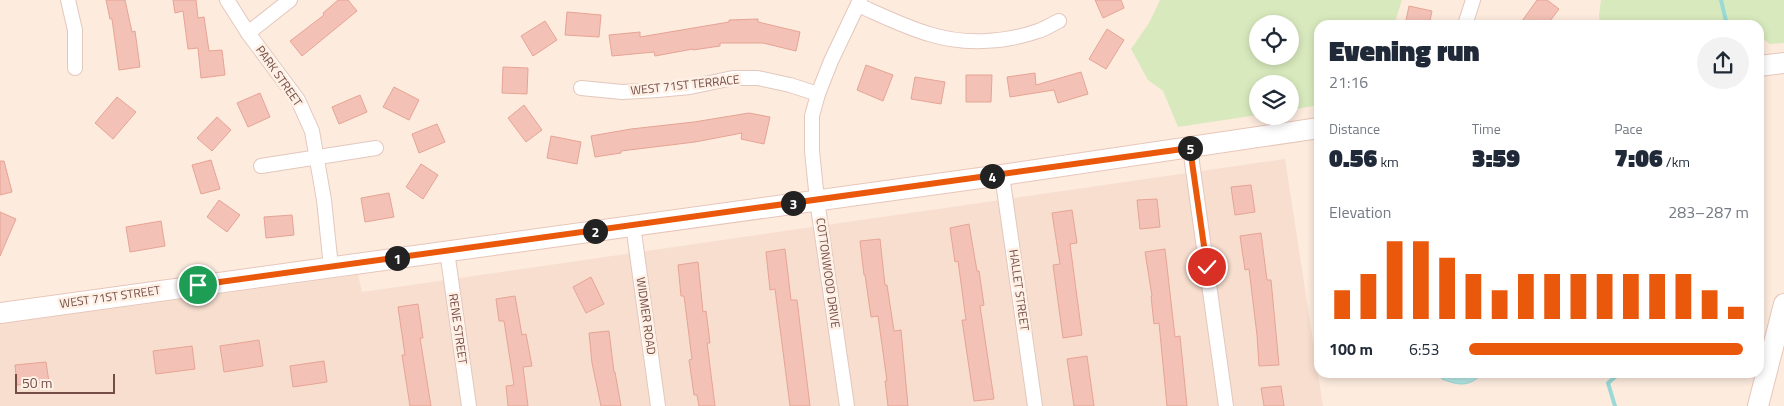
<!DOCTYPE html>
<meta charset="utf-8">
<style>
body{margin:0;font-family:"Titillium Web",sans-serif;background:#f2f2f3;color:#1f2937;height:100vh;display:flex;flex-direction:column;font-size:19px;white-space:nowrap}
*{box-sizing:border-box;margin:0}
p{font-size:16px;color:#747a83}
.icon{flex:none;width:28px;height:28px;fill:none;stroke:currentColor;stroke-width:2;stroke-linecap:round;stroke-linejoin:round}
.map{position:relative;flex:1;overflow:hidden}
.drawer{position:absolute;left:1314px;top:20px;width:450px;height:358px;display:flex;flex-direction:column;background:#fff;border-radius:15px;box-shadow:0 2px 8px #0003}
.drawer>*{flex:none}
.tools{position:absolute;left:1249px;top:15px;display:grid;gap:10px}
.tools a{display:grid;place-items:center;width:50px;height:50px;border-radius:50%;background:#fff;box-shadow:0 2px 8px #0003;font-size:25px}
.scale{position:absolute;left:15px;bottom:12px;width:100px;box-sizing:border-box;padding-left:5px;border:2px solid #734d46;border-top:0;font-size:14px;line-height:18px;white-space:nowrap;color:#734d46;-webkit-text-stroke:4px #fff0e5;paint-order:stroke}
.pin{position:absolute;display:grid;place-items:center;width:42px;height:42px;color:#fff;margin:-21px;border:2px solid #fff;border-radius:50%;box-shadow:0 1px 5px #0007}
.km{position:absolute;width:25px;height:25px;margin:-12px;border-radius:50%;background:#222;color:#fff;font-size:14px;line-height:25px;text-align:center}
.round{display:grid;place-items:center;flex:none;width:52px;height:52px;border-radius:26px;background:#f2f2f3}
.summary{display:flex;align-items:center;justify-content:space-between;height:85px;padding:0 15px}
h1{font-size:28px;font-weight:800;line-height:38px}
.figures{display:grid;grid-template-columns:repeat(3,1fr);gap:8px;height:85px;padding:5px 15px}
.figures div{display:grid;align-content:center}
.figures b{font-size:25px;font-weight:800}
.figures small{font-size:14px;font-weight:400}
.figures p{font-size:14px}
.chart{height:140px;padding:10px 15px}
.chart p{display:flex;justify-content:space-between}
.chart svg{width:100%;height:90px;margin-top:5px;stroke:#ea580c;stroke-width:6}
ul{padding:0 15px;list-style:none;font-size:16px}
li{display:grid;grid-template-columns:80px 60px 1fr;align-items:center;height:38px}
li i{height:12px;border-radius:6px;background:#ea580c}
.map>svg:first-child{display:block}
.residential{fill:#f7decf}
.green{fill:#d8eabd;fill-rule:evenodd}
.water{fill:#b3e7e4;stroke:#99d9d6}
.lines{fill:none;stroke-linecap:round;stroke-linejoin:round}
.stream{stroke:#99d9d6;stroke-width:4}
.building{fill:#f3c1b5;stroke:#e6a495}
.street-casing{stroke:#e3c7bd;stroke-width:16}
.secondary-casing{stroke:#e8c6ba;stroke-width:22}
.street{stroke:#fff;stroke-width:14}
.secondary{stroke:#fff;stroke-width:20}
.route-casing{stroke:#fff;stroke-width:10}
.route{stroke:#ea580c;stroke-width:6}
.labels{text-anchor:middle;stroke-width:5;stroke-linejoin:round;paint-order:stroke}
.street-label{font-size:12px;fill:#734d46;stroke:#fff0e5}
</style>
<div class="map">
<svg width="1784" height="406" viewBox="0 0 1784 406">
<rect width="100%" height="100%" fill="#fdebde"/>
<!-- residential -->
<polygon class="residential" points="1285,159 1323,406 0,406 0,324 358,275 362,292"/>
<!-- green -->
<g class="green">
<path d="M1160 0H1402L1394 25H1319V105L1290 110V84H1258L1257 115 1178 127 1163 91 1148 80 1131 49 1149 23ZM1258 24H1290V56H1258Z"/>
<polygon points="1601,0 1784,0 1784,43 1770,44 1759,36 1759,25 1600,25 1599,15"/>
</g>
<!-- water -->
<path class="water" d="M1439 373H1483C1469 387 1460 386 1442 379Z"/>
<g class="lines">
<!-- stream -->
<g class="stream">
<polyline points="1721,0 1727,25"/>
<polyline points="1615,406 1608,383 1621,372"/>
</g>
</g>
<!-- building -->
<g class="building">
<polygon points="106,0 125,0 132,32 135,31 140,67 119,70 112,19 110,19"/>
<polygon points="173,0 196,0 198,18 204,17 209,51 222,50 225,75 201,78 198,48 188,49 183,11 175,13"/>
<polygon points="338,0 348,0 357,11 302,56 290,41 324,15 323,13"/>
<polygon points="1095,0 1121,0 1124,8 1103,18"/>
<polygon points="1537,0 1547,0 1559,9 1547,25 1527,25 1522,21"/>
<polygon points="1409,6 1432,11 1429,25 1405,25"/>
<polygon points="567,12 601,15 599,37 565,35"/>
<polygon points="758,19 758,22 800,32 796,51 763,43 720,43 720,46 693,50 693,49 655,56 654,52 612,56 609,35 640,32 640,37 729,22 729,20"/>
<polygon points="545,21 557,40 533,56 521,36"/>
<polygon points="1107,29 1124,40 1106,69 1089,59"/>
<polygon points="866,65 893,75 883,101 857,90"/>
<polygon points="503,67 528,68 527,94 502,93"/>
<polygon points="1081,72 1088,94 1058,103 1054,90 1010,97 1007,77 1035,73 1036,85"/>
<polygon points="966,75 992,75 991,102 966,102"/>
<polygon points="915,77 945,82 941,104 911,99"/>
<polygon points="394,87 419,100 409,120 383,107"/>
<polygon points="260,93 270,117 248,127 237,103"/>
<polygon points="360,95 367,112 339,124 332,107"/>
<polygon points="117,97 136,112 113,139 95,123"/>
<polygon points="524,105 542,130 526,142 508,118"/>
<polygon points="749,113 770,117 764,144 741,139 742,133 695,142 621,151 621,153 595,157 591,136 631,129 694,122"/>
<polygon points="217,117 231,130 212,151 197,138"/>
<polygon points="437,124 445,142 419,153 412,134"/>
<polygon points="551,136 581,142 577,164 547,158"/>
<polygon points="211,160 220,189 201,194 192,165"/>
<polygon points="0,161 4,161 12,192 0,195"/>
<polygon points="421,164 438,175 423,199 406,187"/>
<polygon points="1251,185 1255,212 1235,215 1231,187"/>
<polygon points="389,193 394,217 365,222 361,198"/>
<polygon points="1157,199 1160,227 1140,229 1137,200"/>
<polygon points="219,200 240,215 227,232 207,217"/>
<polygon points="1072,210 1077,243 1070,244 1082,335 1063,338 1053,265 1060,264 1052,213"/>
<polygon points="0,212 16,219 0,256"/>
<polygon points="292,215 294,235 266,238 264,217"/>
<polygon points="161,221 165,246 130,252 126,227"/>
<polygon points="969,224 977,271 979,271 984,305 980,306 994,399 974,401 962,320 966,320 958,261 955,262 950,228"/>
<polygon points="1261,233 1267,280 1271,280 1279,365 1259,366 1257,335 1249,269 1245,270 1240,236"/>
<polygon points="880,239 885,285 887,285 894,331 901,330 908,406 888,406 885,381 887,381 878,316 871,317 865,275 864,275 860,241"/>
<polygon points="785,249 791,300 797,300 810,406 790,406 775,289 770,290 766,252"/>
<polygon points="1165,249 1175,337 1180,336 1187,406 1167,406 1159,323 1154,324 1151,296 1152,296 1145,252"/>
<polygon points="698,262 703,312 706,311 710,343 707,343 715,406 699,406 697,395 694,395 689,360 692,359 684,296 681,296 678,265"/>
<polygon points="591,277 604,304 586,313 573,287"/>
<polygon points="515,296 522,335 526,334 532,366 523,367 528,406 508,406 506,386 514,385 504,321 499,321 496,299"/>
<polygon points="418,304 423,338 420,338 431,406 410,406 402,355 405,355 398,307"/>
<polygon points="609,331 614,372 615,372 621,406 601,406 592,363 589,333"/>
<polygon points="259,340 263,366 224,372 220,346"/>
<polygon points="192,346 195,369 156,374 153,351"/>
<polygon points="1087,356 1094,406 1074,406 1067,359"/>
<polygon points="324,361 327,382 293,387 290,366"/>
<polygon points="46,362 49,382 17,385 15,365"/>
<polygon points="1281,386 1284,406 1264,406 1261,388"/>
</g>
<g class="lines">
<!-- street casing -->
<g class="street-casing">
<g id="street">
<polyline points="68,0 75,30 75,68"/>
<polyline points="227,0 248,33 298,100 312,131 324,200 331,267"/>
<path d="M858 5C881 15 905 27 929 34 963 45 1004 43 1038 31 1045 29 1052 24 1059 21"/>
<polyline points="1465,25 1473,0"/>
<polyline points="248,33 290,0"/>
<polyline points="581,88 622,92 658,90 690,87 733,78 758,78 790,85 818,94"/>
<polyline points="1190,148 1226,406"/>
<polyline points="261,166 376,148"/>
<polyline points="1002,175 1035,406"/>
<polyline points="633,225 658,406"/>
<polyline points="447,251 469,406"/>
<polyline points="847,406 817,200 812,151 812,116 818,94 831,61 860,0"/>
</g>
</g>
<!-- secondary casing -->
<g class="secondary-casing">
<g id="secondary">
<polyline points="1759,66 1784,63"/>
<polyline points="0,313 1002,175 1319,128"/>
<polyline points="1758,406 1784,304"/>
</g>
</g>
<!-- street -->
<use href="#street" class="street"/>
<!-- secondary -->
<use href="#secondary" class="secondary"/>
</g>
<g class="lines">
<!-- route casing -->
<g class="route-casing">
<polyline id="route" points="198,285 1190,148 1207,267"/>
</g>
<!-- route -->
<use href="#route" class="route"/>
</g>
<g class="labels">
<!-- street labels -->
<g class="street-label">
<text transform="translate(279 76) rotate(55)" y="4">PARK STREET</text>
<text transform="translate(685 85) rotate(-6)" y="4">WEST 71ST TERRACE</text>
<text transform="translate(828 273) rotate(82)" y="4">COTTONWOOD DRIVE</text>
<text transform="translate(1019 290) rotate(82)" y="4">HALLET STREET</text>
<text transform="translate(110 297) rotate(-8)" y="4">WEST 71ST STREET</text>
<text transform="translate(646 316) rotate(82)" y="4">WIDMER ROAD</text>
<text transform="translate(458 329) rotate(82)" y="4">RENE STREET</text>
</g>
</g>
</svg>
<div class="tools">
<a><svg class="icon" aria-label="locate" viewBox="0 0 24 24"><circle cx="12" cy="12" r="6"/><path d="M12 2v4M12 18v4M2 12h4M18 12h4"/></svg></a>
<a><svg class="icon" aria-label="layers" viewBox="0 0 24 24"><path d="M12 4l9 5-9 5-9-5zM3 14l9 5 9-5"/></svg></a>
</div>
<div class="scale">50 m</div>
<div class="pin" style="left:198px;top:285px;background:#1e9e55"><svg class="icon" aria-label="arrive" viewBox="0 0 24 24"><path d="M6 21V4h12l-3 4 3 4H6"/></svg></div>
<div class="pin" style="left:1207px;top:267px;background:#d93025"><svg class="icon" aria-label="check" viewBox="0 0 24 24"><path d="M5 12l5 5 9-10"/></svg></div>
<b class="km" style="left:397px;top:258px">1</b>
<b class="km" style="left:595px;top:231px">2</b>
<b class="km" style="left:793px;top:203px">3</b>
<b class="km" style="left:992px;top:176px">4</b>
<b class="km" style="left:1190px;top:148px">5</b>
<section class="drawer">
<div class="summary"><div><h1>Evening run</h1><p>21:16</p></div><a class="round"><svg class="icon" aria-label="share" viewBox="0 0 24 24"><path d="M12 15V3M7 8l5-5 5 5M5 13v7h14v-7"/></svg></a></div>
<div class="figures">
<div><p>Distance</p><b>0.56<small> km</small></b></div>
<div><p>Time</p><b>3:59</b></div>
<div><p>Pace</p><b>7:06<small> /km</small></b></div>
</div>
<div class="chart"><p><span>Elevation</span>283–287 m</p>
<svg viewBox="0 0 160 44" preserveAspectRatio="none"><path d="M5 44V30M15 44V22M25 44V6M35 44V6M45 44V14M55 44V22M65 44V30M75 44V22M85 44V22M95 44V22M105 44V22M115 44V22M125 44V22M135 44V22M145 44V30M155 44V38"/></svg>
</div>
<ul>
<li><b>100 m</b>6:53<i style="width:98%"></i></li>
</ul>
</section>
</div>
